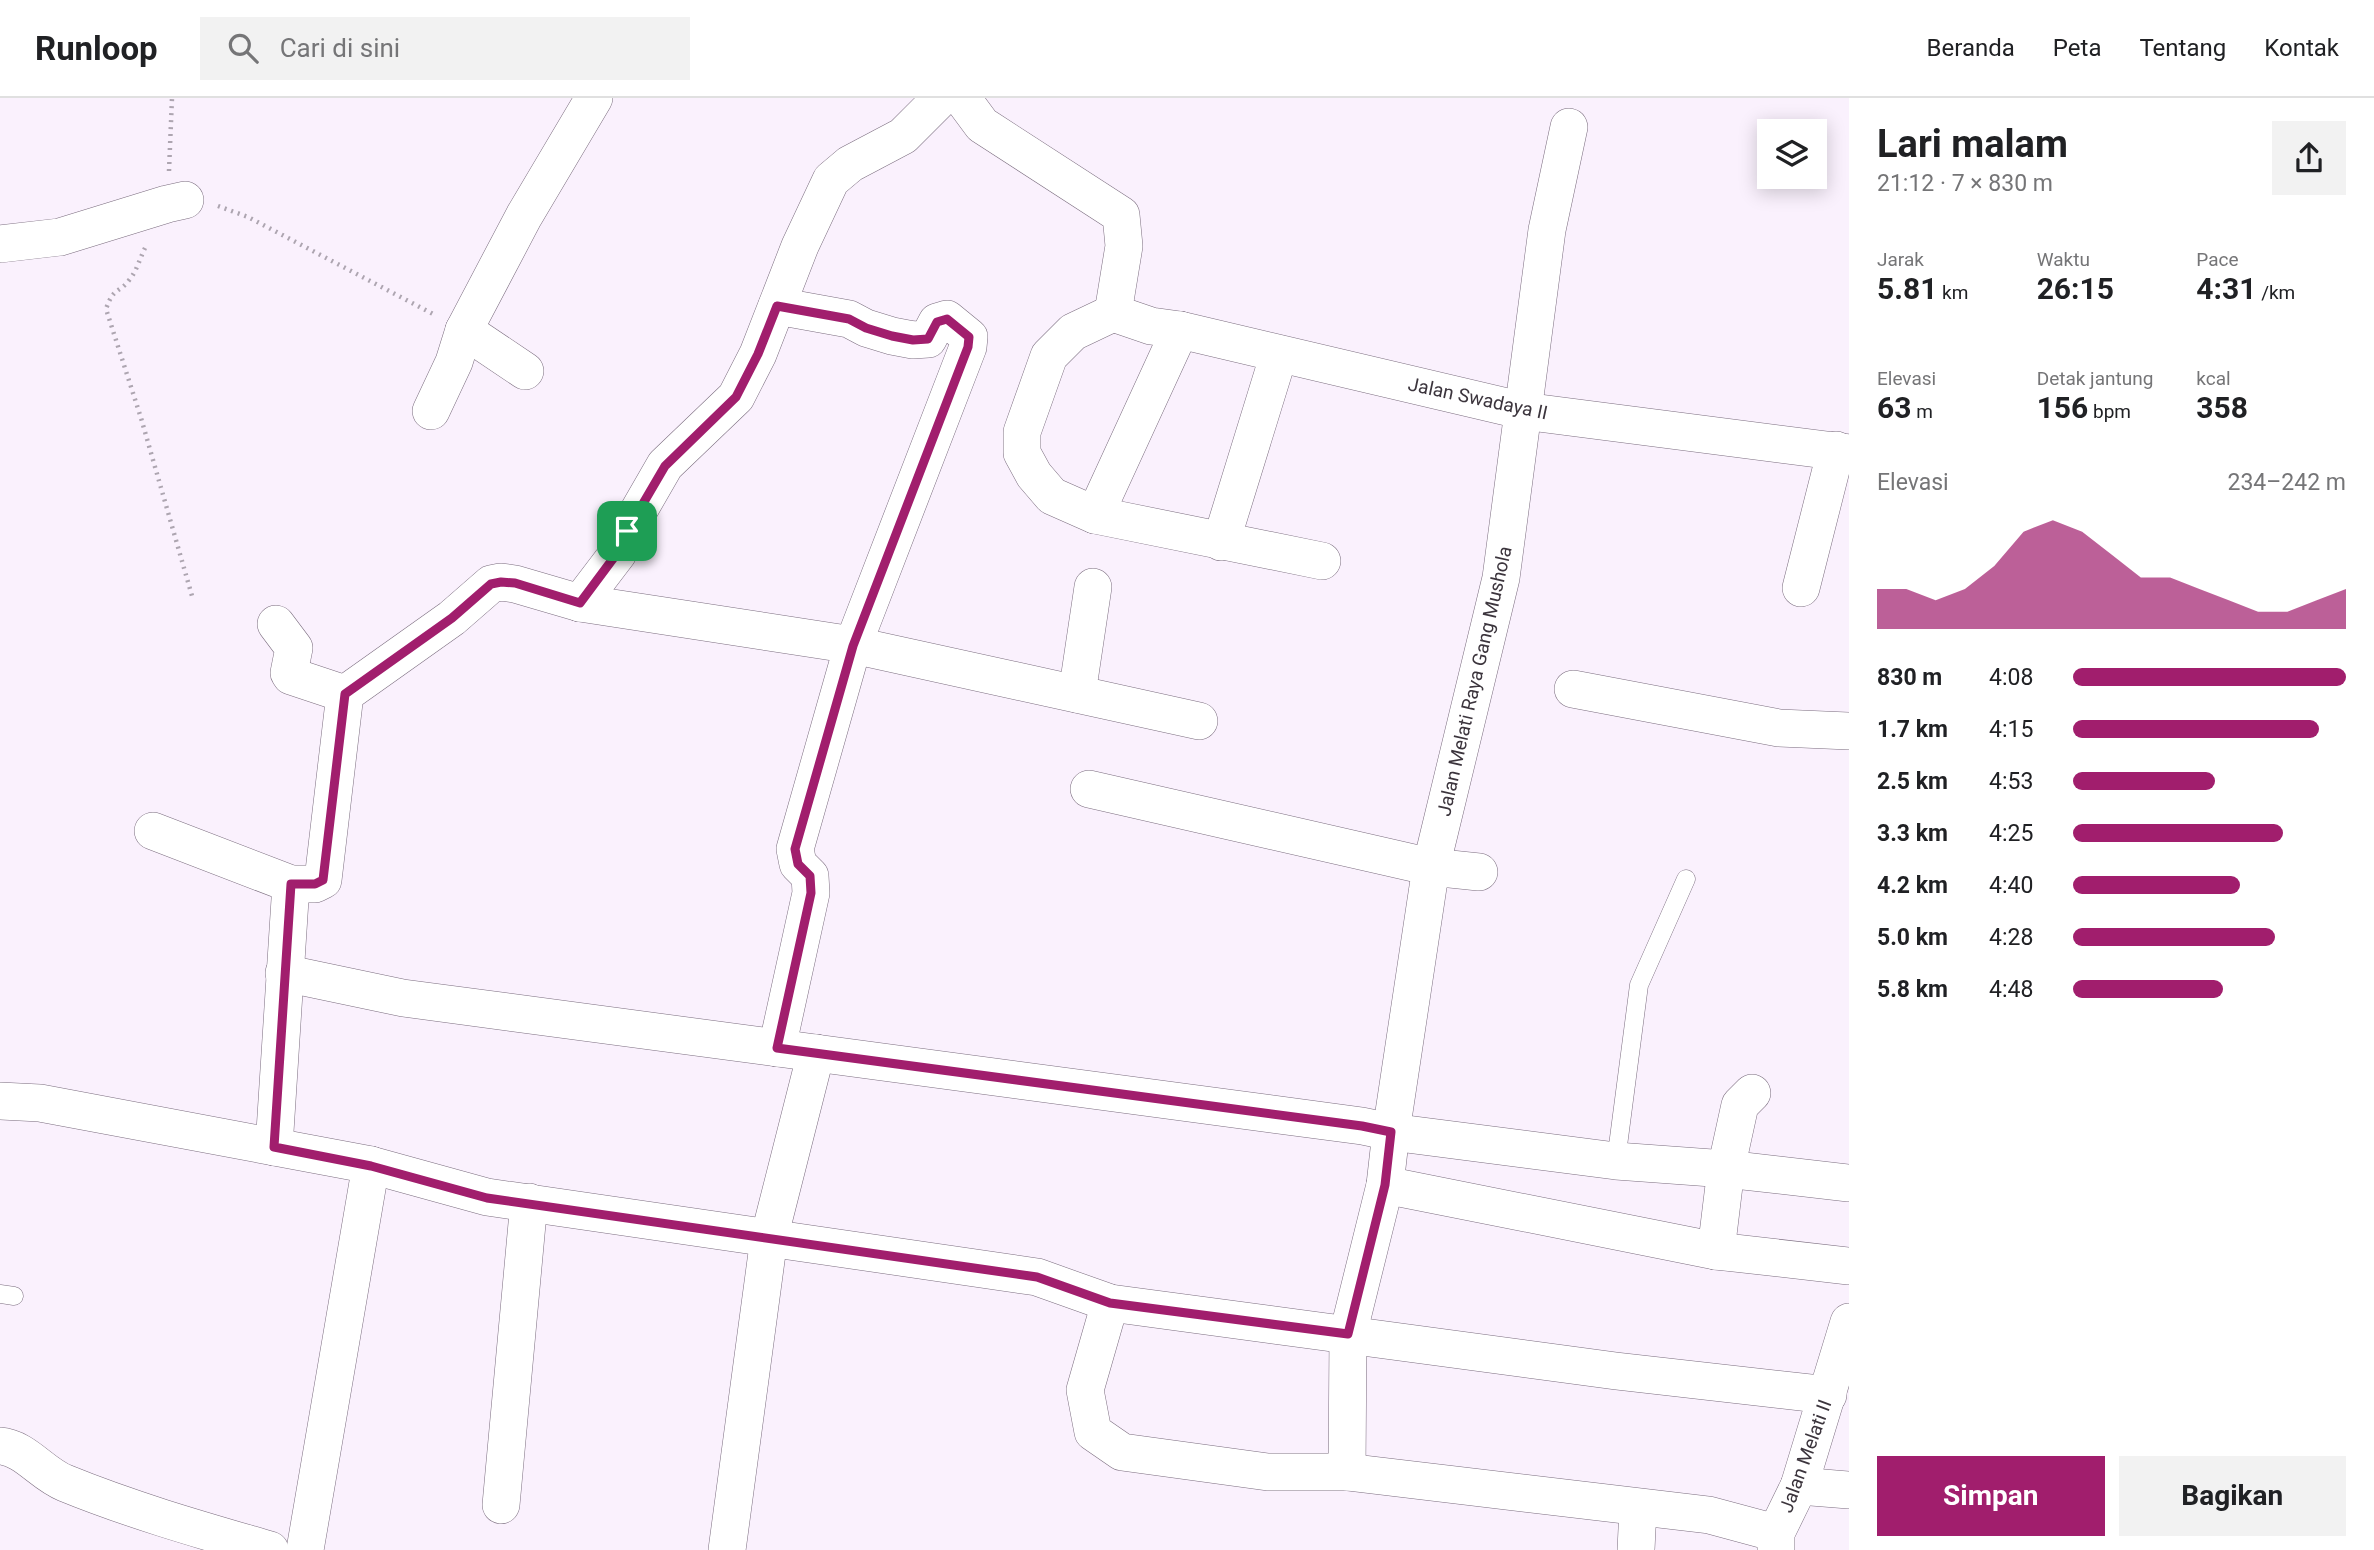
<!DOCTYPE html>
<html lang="id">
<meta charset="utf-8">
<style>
body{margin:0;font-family:Roboto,sans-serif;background:#f2f2f2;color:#202124;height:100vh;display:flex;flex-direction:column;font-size:26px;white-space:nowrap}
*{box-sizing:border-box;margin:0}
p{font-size:23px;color:#757577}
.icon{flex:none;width:38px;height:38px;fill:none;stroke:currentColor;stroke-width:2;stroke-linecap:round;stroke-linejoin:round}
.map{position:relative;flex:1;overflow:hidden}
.side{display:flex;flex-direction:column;background:#fff;width:525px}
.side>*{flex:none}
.controls{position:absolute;left:1757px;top:21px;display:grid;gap:14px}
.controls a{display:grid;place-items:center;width:70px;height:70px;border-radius:0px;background:#fff;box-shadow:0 4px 18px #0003;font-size:35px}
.pin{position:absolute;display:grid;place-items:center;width:60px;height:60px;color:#fff;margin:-30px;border-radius:14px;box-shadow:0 4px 10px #0006}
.round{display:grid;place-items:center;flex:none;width:74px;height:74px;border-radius:0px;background:#f2f2f2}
.head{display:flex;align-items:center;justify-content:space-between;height:119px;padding:0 28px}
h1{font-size:38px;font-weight:700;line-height:52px}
.metrics{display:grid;grid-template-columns:repeat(3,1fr);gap:10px;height:119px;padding:7px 28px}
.metrics div{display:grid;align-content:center}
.metrics b{font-size:30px;font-weight:700}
.metrics small{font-size:19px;font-weight:400}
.metrics p{font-size:19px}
.chart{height:196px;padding:14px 28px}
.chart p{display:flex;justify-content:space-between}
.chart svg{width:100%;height:126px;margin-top:7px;fill:#a11e6d;opacity:.7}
.primary-button{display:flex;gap:14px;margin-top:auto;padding:14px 28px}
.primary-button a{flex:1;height:80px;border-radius:0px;background:#a11e6d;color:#fff;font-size:28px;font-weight:700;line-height:80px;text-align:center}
.primary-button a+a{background:#f2f2f2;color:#202124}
ul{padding:0 28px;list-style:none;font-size:23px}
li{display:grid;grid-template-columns:112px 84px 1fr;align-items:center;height:52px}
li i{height:18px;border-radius:9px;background:#a11e6d}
header{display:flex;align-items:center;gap:42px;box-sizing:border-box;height:98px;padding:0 35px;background:#fff;border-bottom:2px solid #e0e0e0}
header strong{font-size:33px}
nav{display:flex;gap:38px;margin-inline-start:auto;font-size:24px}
.search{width:490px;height:63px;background:#f2f2f2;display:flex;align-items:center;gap:18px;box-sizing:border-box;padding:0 24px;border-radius:0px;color:#757577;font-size:26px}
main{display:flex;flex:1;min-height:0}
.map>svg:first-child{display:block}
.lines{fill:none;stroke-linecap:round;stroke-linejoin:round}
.lane-casing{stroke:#7b6d7f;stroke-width:19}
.street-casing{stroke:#7b6d7f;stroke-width:38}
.path{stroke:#ada5b0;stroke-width:4.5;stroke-dasharray:2 5;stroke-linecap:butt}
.lane{stroke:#fff;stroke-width:18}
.street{stroke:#fff;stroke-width:37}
.route-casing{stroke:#fff;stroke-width:14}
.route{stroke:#a11e6d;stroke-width:9}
.labels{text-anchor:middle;stroke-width:7;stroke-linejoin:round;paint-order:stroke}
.street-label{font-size:19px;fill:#3c353d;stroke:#fff}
</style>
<header>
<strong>Runloop</strong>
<div class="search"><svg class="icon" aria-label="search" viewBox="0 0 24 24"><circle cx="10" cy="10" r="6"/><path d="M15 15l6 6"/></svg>Cari di sini</div>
<nav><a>Beranda</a><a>Peta</a><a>Tentang</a><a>Kontak</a></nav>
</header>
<main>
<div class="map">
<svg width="1849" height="1452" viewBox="0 0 1849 1452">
<rect width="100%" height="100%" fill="#faf1fd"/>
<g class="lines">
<!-- lane casing -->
<g class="lane-casing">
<g id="lane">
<polyline points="1616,1063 1639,887 1686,781"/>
<polyline points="0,1196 14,1198"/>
</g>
</g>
<!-- street casing -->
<g class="street-casing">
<g id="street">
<polyline points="962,0 982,27 1121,117 1124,148 1113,215"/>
<polyline points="0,146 60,139 167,106 185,102"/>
<polyline points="777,208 849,221 866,230 892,238 913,242 928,241 937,224 947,221 969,239 968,249 853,547 795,751 798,766 810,778 811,795 777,950"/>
<polyline points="1113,215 1151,228 1180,232 1524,313 1849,355"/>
<polyline points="1113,215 1073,234 1049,258 1022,334 1022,355 1034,377 1052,398 1095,417 1322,463"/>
<polyline points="464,232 525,273"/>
<polyline points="431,313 454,264 464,232 524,118 594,0"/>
<polyline points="1095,417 1180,232"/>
<polyline points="1221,444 1279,256"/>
<polyline points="1801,490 1836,352"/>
<polyline points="580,505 618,455 627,433 665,367 736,299 758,256 800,148 831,82 850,66 903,38 941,0"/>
<polyline points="276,526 294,550 289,575 291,578 345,596"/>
<polyline points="1573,591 1779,630 1849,633"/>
<polyline points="1077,596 1093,489"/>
<polyline points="1089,691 1431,769 1501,480 1547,132 1569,29"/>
<polyline points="153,733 291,786 315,786 323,782 345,596 452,520 491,486 501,484 515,486 580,505 853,547 1199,623"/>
<polyline points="284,875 403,900 1362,1028 1391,1034 1616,1063 1726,1071 1849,1085"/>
<polyline points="0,1003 40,1005 371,1067 487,1099 1037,1179 1110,1205 1616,1273 1828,1297"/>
<polyline points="274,1049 291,786"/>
<polyline points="1385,1087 1716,1153 1726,1071 1740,1007 1752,995"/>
<polyline points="1716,1153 1849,1168"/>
<polyline points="1110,1205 1085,1292 1093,1334 1122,1354 1268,1374 1347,1374 1709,1417 1776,1435"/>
<path d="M0 1348C25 1350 42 1376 65 1385 131 1412 201 1432 270 1452"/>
<polyline points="1347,1374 1348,1236 1385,1087 1391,1034 1431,769 1479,774"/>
<polyline points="1799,1388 1849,1392"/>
<polyline points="501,1407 529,1104"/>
<polyline points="305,1452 371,1067"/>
<polyline points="727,1452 769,1140 816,955"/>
<polyline points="1636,1452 1638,1410"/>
<polyline points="1776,1452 1776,1435 1799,1388 1849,1224"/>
</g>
</g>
<!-- path -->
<g class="path">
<polyline points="169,73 172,0"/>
<polyline points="218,108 248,119 435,217"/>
<path d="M145 150C140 160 137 172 130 181 119 196 114 188 106 211L141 320 192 498"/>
</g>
<!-- lane -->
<use href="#lane" class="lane"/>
<!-- street -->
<use href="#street" class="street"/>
</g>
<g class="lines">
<!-- route casing -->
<g class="route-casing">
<polygon id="route" points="777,208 849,221 866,230 892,238 913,242 928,241 937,224 947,221 969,239 968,249 853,548 795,751 798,766 810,778 811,795 777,950 1362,1028 1391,1034 1385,1087 1348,1236 1110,1205 1037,1179 487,1100 371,1068 274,1049 291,786 315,786 323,782 345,596 452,520 491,486 501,484 515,485 580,505 618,454 627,433 665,368 736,299 758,256"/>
</g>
<!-- route -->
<use href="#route" class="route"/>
</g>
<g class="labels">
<!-- street labels -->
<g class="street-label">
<text transform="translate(1478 300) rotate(12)" y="7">Jalan Swadaya II</text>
<text transform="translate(1474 583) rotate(-77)" y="7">Jalan Melati Raya Gang Mushola</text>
<text transform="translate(1805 1358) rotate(-70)" y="7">Jalan Melati II</text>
</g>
</g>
</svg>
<div class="controls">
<a><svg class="icon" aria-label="layers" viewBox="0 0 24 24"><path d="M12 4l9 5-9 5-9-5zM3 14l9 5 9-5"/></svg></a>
</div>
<div class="pin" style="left:627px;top:433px;background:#1e9e55"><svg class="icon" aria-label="arrive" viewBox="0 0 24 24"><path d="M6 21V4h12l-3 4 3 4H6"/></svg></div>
</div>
<section class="side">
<div class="head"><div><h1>Lari malam</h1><p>21:12 · 7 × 830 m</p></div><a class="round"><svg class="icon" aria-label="share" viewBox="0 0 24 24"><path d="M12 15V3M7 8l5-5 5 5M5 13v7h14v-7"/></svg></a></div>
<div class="metrics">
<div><p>Jarak</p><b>5.81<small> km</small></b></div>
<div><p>Waktu</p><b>26:15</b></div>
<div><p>Pace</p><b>4:31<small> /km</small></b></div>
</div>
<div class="metrics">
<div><p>Elevasi</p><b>63<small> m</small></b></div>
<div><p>Detak jantung</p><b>156<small> bpm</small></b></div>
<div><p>kcal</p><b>358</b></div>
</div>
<div class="chart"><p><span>Elevasi</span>234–242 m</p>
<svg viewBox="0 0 160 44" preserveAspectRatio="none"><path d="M0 44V30L10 30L20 34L30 30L40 22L50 10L60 6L70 10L80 18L90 26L100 26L110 30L120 34L130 38L140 38L150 34L160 30V44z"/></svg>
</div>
<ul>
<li><b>830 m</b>4:08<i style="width:100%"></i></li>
<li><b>1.7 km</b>4:15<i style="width:90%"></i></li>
<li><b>2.5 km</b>4:53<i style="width:52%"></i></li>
<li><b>3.3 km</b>4:25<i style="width:77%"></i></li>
<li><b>4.2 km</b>4:40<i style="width:61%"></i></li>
<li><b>5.0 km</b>4:28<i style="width:74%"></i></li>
<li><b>5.8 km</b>4:48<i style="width:55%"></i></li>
</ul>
<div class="primary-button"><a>Simpan</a><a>Bagikan</a></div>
</section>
</main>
